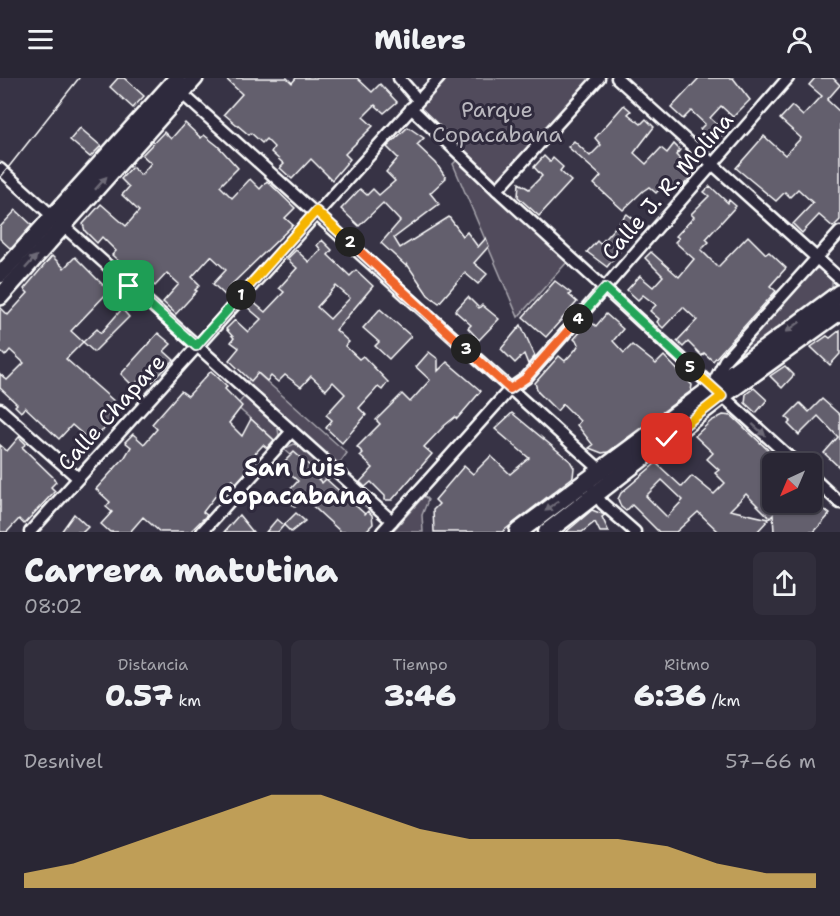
<!DOCTYPE html>
<html lang="es">
<meta charset="utf-8">
<style>
body{margin:0;font-family:"Shantell Sans",sans-serif;background:#312e3c;color:#f1f3f6;height:100vh;display:flex;flex-direction:column;font-size:22px;white-space:nowrap}
*{box-sizing:border-box;margin:0}
p{font-size:20px;color:#a5a5ac}
.icon{flex:none;width:33px;height:33px;fill:none;stroke:currentColor;stroke-width:2;stroke-linecap:round;stroke-linejoin:round}
.map{position:relative;height:454px;overflow:hidden}
.drawer{display:flex;flex-direction:column;background:#292634;flex:1}
.drawer>*{flex:none}
.needle{width:39px;rotate:224deg}
.buttons{position:absolute;left:762px;top:375px;display:grid;gap:12px}
.buttons a{display:grid;place-items:center;width:60px;height:60px;border-radius:9px;background:#292634;box-shadow:0 2px 4px #0004,0 0 0 2px #45434f;font-size:30px}
.pin{position:absolute;display:grid;place-items:center;width:51px;height:51px;color:#fff;margin:-26px;border-radius:12px;box-shadow:0 3px 9px #0006}
.km{position:absolute;width:30px;height:30px;margin:-15px;border-radius:50%;background:#222;color:#fff;font-size:16px;line-height:30px;text-align:center}
.round{display:grid;place-items:center;flex:none;width:63px;height:63px;border-radius:9px;background:#312e3c}
.overview{display:flex;align-items:center;justify-content:space-between;height:102px;padding:0 24px}
h1{font-size:33px;font-weight:800;line-height:45px}
.figures{display:grid;grid-template-columns:repeat(3,1fr);gap:9px;height:102px;padding:6px 24px}
.figures div{display:grid;align-content:center;border-radius:9px;background:#312e3c;text-align:center}
.figures b{font-size:30px;font-weight:800}
.figures small{font-size:16px;font-weight:400}
.figures p{font-size:16px}
.chart{height:168px;padding:12px 24px}
.chart p{display:flex;justify-content:space-between}
.chart svg{width:100%;height:108px;margin-top:6px;fill:#ffd166;opacity:.7}
header{display:flex;justify-content:space-between;align-items:center;height:78px;padding:0 24px;background:#292634;font-size:27px;font-weight:800}
.map>svg:first-child{display:block}
.green{fill:#514c5c;stroke:#a8a6ae;stroke-width:1.5}
.building{fill:#635f6d;stroke:#fff;stroke-width:1.5;fill-rule:evenodd}
.lines{fill:none;stroke-linecap:round;stroke-linejoin:round}
.minor-casing{stroke:#fff;stroke-width:15}
.secondary-casing{stroke:#fff;stroke-width:20}
.primary-casing{stroke:#fff;stroke-width:21}
.minor{stroke:#2f2a3d;stroke-width:10}
.secondary{stroke:#2f2a3d;stroke-width:15}
.primary{stroke:#2f2a3d;stroke-width:16}
.tram{stroke:#fff;stroke-width:1.5}
.oneway{fill:#6d6a77}
.split-1-casing{stroke:#fff;stroke-width:12}
.split-2-casing{stroke:#fff;stroke-width:12}
.split-3-casing{stroke:#fff;stroke-width:12}
.split-4-casing{stroke:#fff;stroke-width:12}
.split-5-casing{stroke:#fff;stroke-width:12}
.split-6-casing{stroke:#fff;stroke-width:12}
.split-1{stroke:#22a559;stroke-width:8}
.split-2{stroke:#f5b400;stroke-width:8}
.split-3{stroke:#f0652b;stroke-width:8}
.split-4{stroke:#f0652b;stroke-width:8}
.split-5{stroke:#22a559;stroke-width:8}
.split-6{stroke:#f5b400;stroke-width:8}
.labels{text-anchor:middle;stroke-width:6;stroke-linejoin:round;paint-order:stroke}
.park-label{font-size:22px;fill:#b9b7be;stroke:#2f2a3d}
.street-label{font-size:22px;fill:#fff;stroke:#2f2a3d}
.neighbourhood-label{font-size:24px;font-weight:bold;fill:#fff;stroke:#2f2a3d}
</style>
<header><svg class="icon" aria-label="menu" viewBox="0 0 24 24"><path d="M4 6h16M4 12h16M4 18h16"/></svg>Milers<svg class="icon" aria-label="person" viewBox="0 0 24 24"><circle cx="12" cy="8" r="4"/><path d="M4 21q1-7 8-7t8 7"/></svg></header>
<div class="map">
<svg width="840" height="454" viewBox="0 0 840 454">
<rect width="100%" height="100%" fill="#373345"/>
<filter id="ink" filterUnits="userSpaceOnUse"><feTurbulence type="fractalNoise" baseFrequency=".0167" numOctaves="2"/><feDisplacementMap in="SourceGraphic" scale="12" xChannelSelector="R" yChannelSelector="G"/><feConvolveMatrix kernelMatrix="1 2 1 2 8 2 1 2 1" color-interpolation-filters="sRGB"/></filter>
<g filter="url(#ink)">
<!-- green -->
<g class="green">
<polygon points="443,0 595,0 498,103 421,33 420,29"/>
<polygon points="457,82 568,183 518,239 453,86"/>
<polygon points="819,190 832,203 832,213 735,280 815,191"/>
<polygon points="256,294 347,375 339,386 247,304"/>
<path d="M245 318C258 330 286 344 277 364L236 328Z"/>
<polygon points="294,366 301,367 333,396 324,406 284,371"/>
<polygon points="424,418 428,422 422,437 423,454 392,454"/>
</g>
<!-- building -->
<g class="building">
<polygon points="118,0 124,0 144,18 133,30 110,9"/>
<polygon points="225,0 287,0 292,5 296,0 357,0 372,14 380,6 397,24 384,35 375,27 363,39 373,48 345,76 350,81 332,102 311,81 292,101 280,90 284,86 271,74 274,69 266,61 262,65 251,55 249,57 224,36 242,16"/>
<polygon points="699,0 733,0 750,22 733,39 721,28 710,40 725,54 714,65 700,51 705,46 691,33 683,41 671,30"/>
<polygon points="815,0 833,0 840,7 827,22 840,34 840,142 833,149 819,137 802,155 793,146 813,125 798,111 790,119 785,114 776,123 736,90 764,58 785,77 801,60 780,41 792,28 803,38 822,18 809,7"/>
<polygon points="624,27 631,33 628,36 641,46 646,41 654,49 634,75 646,86 661,70 667,75 674,66 680,72 676,77 694,96 678,113 667,103 656,115 649,109 643,113 623,132 594,106 601,98 568,69 574,63 590,78 601,67 595,60"/>
<polygon points="185,45 201,60 204,57 218,68 238,90 220,108 232,120 250,101 260,111 267,103 295,130 285,140 293,147 229,209 233,213 227,219 213,206 226,192 211,178 192,199 200,207 195,212 197,213 176,236 163,224 179,206 167,195 155,208 133,188 129,193 112,177 116,173 102,159 97,165 85,153 83,146 101,126 126,148 139,133 122,117 129,109 121,101 132,89 141,97 151,85 142,77 164,54 171,61"/>
<polygon points="408,49 424,60 417,67 436,85 446,100 430,115 439,126 394,160 400,170 449,139 463,158 467,154 478,169 486,160 489,168 474,185 487,196 478,206 465,195 439,225 428,217 407,186 406,188 381,165 400,143 383,125 359,148 341,131 360,111 367,117 373,111 379,117 395,103 386,94 398,80 387,69"/>
<polygon points="80,50 101,68 90,79 70,62"/>
<polygon points="544,78 550,84 553,80 563,89 560,93 571,103 539,138 518,119 519,105 529,111 542,98 534,89"/>
<polygon points="710,108 728,125 729,122 736,128 706,161 709,164 701,172 718,189 748,158 766,176 769,174 786,190 770,208 776,213 713,283 704,275 702,278 688,264 683,269 677,263 697,242 683,229 663,250 657,244 659,241 650,233 656,227 643,217 638,222 627,212 640,198 653,209 663,198 645,180 651,174 679,199 694,181 675,164 679,160 676,158 694,139 691,136 709,118 704,114"/>
<polygon points="16,132 32,147 11,171 0,161 0,149"/>
<polygon points="627,136 635,142 624,155 630,160 607,189 587,174 597,163 600,166"/>
<path d="M322 162 332 172 328 177 350 198 356 192 373 208 336 252 349 264 345 268 359 281 363 278 388 304 382 312 378 309 359 330 366 337 342 365 326 350 332 342 326 337 345 316 333 304 326 312 311 298 301 309 285 297 278 304 271 298 267 303 258 295 251 303 229 282 239 270 231 264 234 260 226 251 235 242 248 254 261 241 247 229 252 223 265 234 284 214 279 210 297 190 287 181 296 172 309 184 321 172 317 167ZM336 208 350 220 330 241 317 229Z"/>
<polygon points="52,178 64,190 75,179 109,213 71,253 83,264 97,251 101,255 122,231 129,239 94,274 83,264 66,281 123,331 95,360 91,356 87,360 72,347 59,361 25,329 21,334 15,328 17,326 0,310 0,296 7,302 24,285 10,272 5,278 0,273 0,229 8,237 28,215 24,211"/>
<polygon points="555,203 571,215 569,217 577,224 546,259 523,239"/>
<polygon points="468,219 479,230 482,227 499,241 479,262 468,250 471,247 455,233"/>
<polygon points="380,231 411,258 389,281 375,268 379,264 363,250"/>
<polygon points="606,236 623,251 613,263 624,275 632,267 656,286 664,278 692,307 691,313 608,374 602,375 589,370 593,367 577,347 580,343 563,326 557,333 538,314 535,305 559,278 565,283 576,271 579,266 574,261 590,243 596,248"/>
<polygon points="521,247 535,278 528,286 524,276 515,285 501,271"/>
<polygon points="840,252 840,276 830,287 811,269 827,258 830,260"/>
<polygon points="158,255 171,266 164,273 174,282 152,304 144,297 133,308 121,296"/>
<polygon points="429,274 438,281 438,293 447,284 481,313 457,341 455,339 444,348 424,369 432,376 392,422 385,422 385,418 371,404 365,409 360,404 373,390 360,378 363,375 357,369 380,346 376,342 402,316 410,324 430,302 416,289"/>
<polygon points="785,288 794,297 782,310 770,298"/>
<polygon points="211,293 227,308 225,311 242,328 229,345 242,358 251,341 274,362 267,370 263,367 250,381 254,385 236,405 232,401 217,416 203,434 207,437 190,454 160,454 143,439 130,454 110,454 101,446 112,434 106,429 110,424 96,411 125,379 131,369 125,364 133,356 144,366 157,351 152,346 181,313 188,318"/>
<polygon points="754,310 767,322 756,335 745,325 746,316"/>
<polygon points="822,321 840,337 840,390 824,375 838,359 818,338 799,357 788,346 791,343 786,339 800,325 809,334"/>
<polygon points="512,335 570,383 574,390 573,399 502,454 434,454 433,432 439,426 435,422 464,388 473,396 491,378 510,396 529,380 495,351"/>
<path d="M723 337 732 338 783 386H772V424H812L813 422 830 436 814 454H774L773 437 770 440 746 416 730 432 769 441 757 454H719L698 434 676 454H659L632 427 626 433 621 429 618 421 621 415 656 385 682 409 692 398 714 416 725 405 715 395 719 392 707 381 713 375 695 358 711 343ZM662 402 683 422 667 439 646 418Z"/>
<polygon points="19,359 26,366 22,369 53,399 56,404 51,409 55,413 24,446 19,441 7,454 0,454 0,367 7,373"/>
<polygon points="294,374 312,390 310,393 322,405 326,401 365,436 368,433 372,437 373,446 365,454 341,454 304,420 295,429 284,418 298,403 280,388"/>
<polygon points="592,432 605,437 602,439 609,454 600,454 595,444 582,454 566,454"/>
<polygon points="296,435 305,443 291,454 284,447"/>
<polygon points="74,436 88,449 83,454 61,454"/>
<polygon points="239,437 253,454 224,454"/>
<polygon points="277,441 284,447 278,454 266,454"/>
</g>
<g class="lines">
<!-- minor casing -->
<g class="minor-casing">
<g id="minor">
<polyline points="399,0 418,22"/>
<polyline points="617,0 840,201"/>
<polyline points="178,12 604,395"/>
<polyline points="411,30 497,112 797,386"/>
<polyline points="0,91 392,443"/>
<polyline points="497,112 599,0"/>
<polyline points="712,308 725,282 840,154"/>
<polyline points="0,331 78,400"/>
<polyline points="812,399 840,425"/>
<polyline points="593,412 602,425 635,454"/>
<polyline points="30,454 439,0"/>
<polyline points="202,454 292,353"/>
<polyline points="382,454 510,311 526,300 788,0"/>
</g>
</g>
<!-- secondary casing -->
<g class="secondary-casing">
<g id="secondary">
<polyline points="0,197 177,0"/>
<polyline points="0,219 195,0"/>
</g>
</g>
<!-- primary casing -->
<g class="primary-casing">
<g id="primary">
<polyline points="518,454 840,215"/>
<polyline points="547,454 722,318 840,233"/>
</g>
</g>
<!-- minor -->
<use href="#minor" class="minor"/>
<!-- secondary -->
<use href="#secondary" class="secondary"/>
<!-- primary -->
<use href="#primary" class="primary"/>
<!-- tram -->
<polyline class="tram" points="0,100 79,0"/>
</g>
<!-- one-way arrows -->
<defs><path id="oneway-solid" d="M-6-.8H1V-3.2L6.5 0L1 3.2V.8H-6Z" transform="scale(1.5)"/></defs>
<g class="oneway">
<use href="#oneway-solid" transform="translate(101 105) rotate(-48)"/>
<use href="#oneway-solid" transform="translate(31 184) rotate(-48)"/>
<use href="#oneway-solid" transform="translate(793 249) rotate(144)"/>
<use href="#oneway-solid" transform="translate(759 352) rotate(42)"/>
<use href="#oneway-solid" transform="translate(552 428) rotate(143)"/>
</g>
</g>
<g class="lines" filter="url(#ink)">
<!-- split-1 casing -->
<g class="split-1-casing">
<polyline id="split-1" points="129,208 196,268 241,217"/>
</g>
<!-- split-2 casing -->
<g class="split-2-casing">
<polyline id="split-2" points="241,217 316,133 350,164"/>
</g>
<!-- split-3 casing -->
<g class="split-3-casing">
<polyline id="split-3" points="350,164 466,271"/>
</g>
<!-- split-4 casing -->
<g class="split-4-casing">
<polyline id="split-4" points="466,271 510,311 526,300 578,241"/>
</g>
<!-- split-5 casing -->
<g class="split-5-casing">
<polyline id="split-5" points="578,241 605,210 690,289"/>
</g>
<!-- split-6 casing -->
<g class="split-6-casing">
<polyline id="split-6" points="667,361 722,318 690,289"/>
</g>
<!-- split-1 -->
<use href="#split-1" class="split-1"/>
<!-- split-2 -->
<use href="#split-2" class="split-2"/>
<!-- split-3 -->
<use href="#split-3" class="split-3"/>
<!-- split-4 -->
<use href="#split-4" class="split-4"/>
<!-- split-5 -->
<use href="#split-5" class="split-5"/>
<!-- split-6 -->
<use href="#split-6" class="split-6"/>
</g>
<g class="labels">
<!-- park labels -->
<g class="park-label">
<text x="497" y="39">Parque<tspan x="497" dy="25">Copacabana</tspan></text>
</g>
<!-- street labels -->
<g class="street-label">
<text transform="translate(667 108) rotate(-49)" y="8">Calle J. R. Molina</text>
<text transform="translate(111 334) rotate(-48)" y="8">Calle Chapare</text>
</g>
<!-- neighbourhood labels -->
<g class="neighbourhood-label">
<text x="295" y="398">San Luis<tspan x="295" dy="28">Copacabana</tspan></text>
</g>
</g>
</svg>
<div class="buttons">
<a><svg class="needle" viewBox="-14 -14 28 28"><path d="M0-13l5 13h-10z" fill="#e53935"/><path d="M0 13l5-13h-10z" fill="#a5a5ac"/></svg></a>
</div>
<div class="pin" style="left:129px;top:208px;background:#1e9e55"><svg class="icon" aria-label="arrive" viewBox="0 0 24 24"><path d="M6 21V4h12l-3 4 3 4H6"/></svg></div>
<div class="pin" style="left:667px;top:361px;background:#d93025"><svg class="icon" aria-label="check" viewBox="0 0 24 24"><path d="M5 12l5 5 9-10"/></svg></div>
<b class="km" style="left:241px;top:217px">1</b>
<b class="km" style="left:350px;top:164px">2</b>
<b class="km" style="left:466px;top:271px">3</b>
<b class="km" style="left:578px;top:241px">4</b>
<b class="km" style="left:690px;top:289px">5</b>
</div>
<section class="drawer">
<div class="overview"><div><h1>Carrera matutina</h1><p>08:02</p></div><a class="round"><svg class="icon" aria-label="share" viewBox="0 0 24 24"><path d="M12 15V3M7 8l5-5 5 5M5 13v7h14v-7"/></svg></a></div>
<div class="figures">
<div><p>Distancia</p><b>0.57<small> km</small></b></div>
<div><p>Tiempo</p><b>3:46</b></div>
<div><p>Ritmo</p><b>6:36<small> /km</small></b></div>
</div>
<div class="chart"><p><span>Desnivel</span>57–66 m</p>
<svg viewBox="0 0 160 44" preserveAspectRatio="none"><path d="M0 44V38L10 34L20 27L30 20L40 13L50 6L60 6L70 13L80 20L90 24L100 24L110 24L120 24L130 27L140 34L150 38L160 38V44z"/></svg>
</div>
</section>
